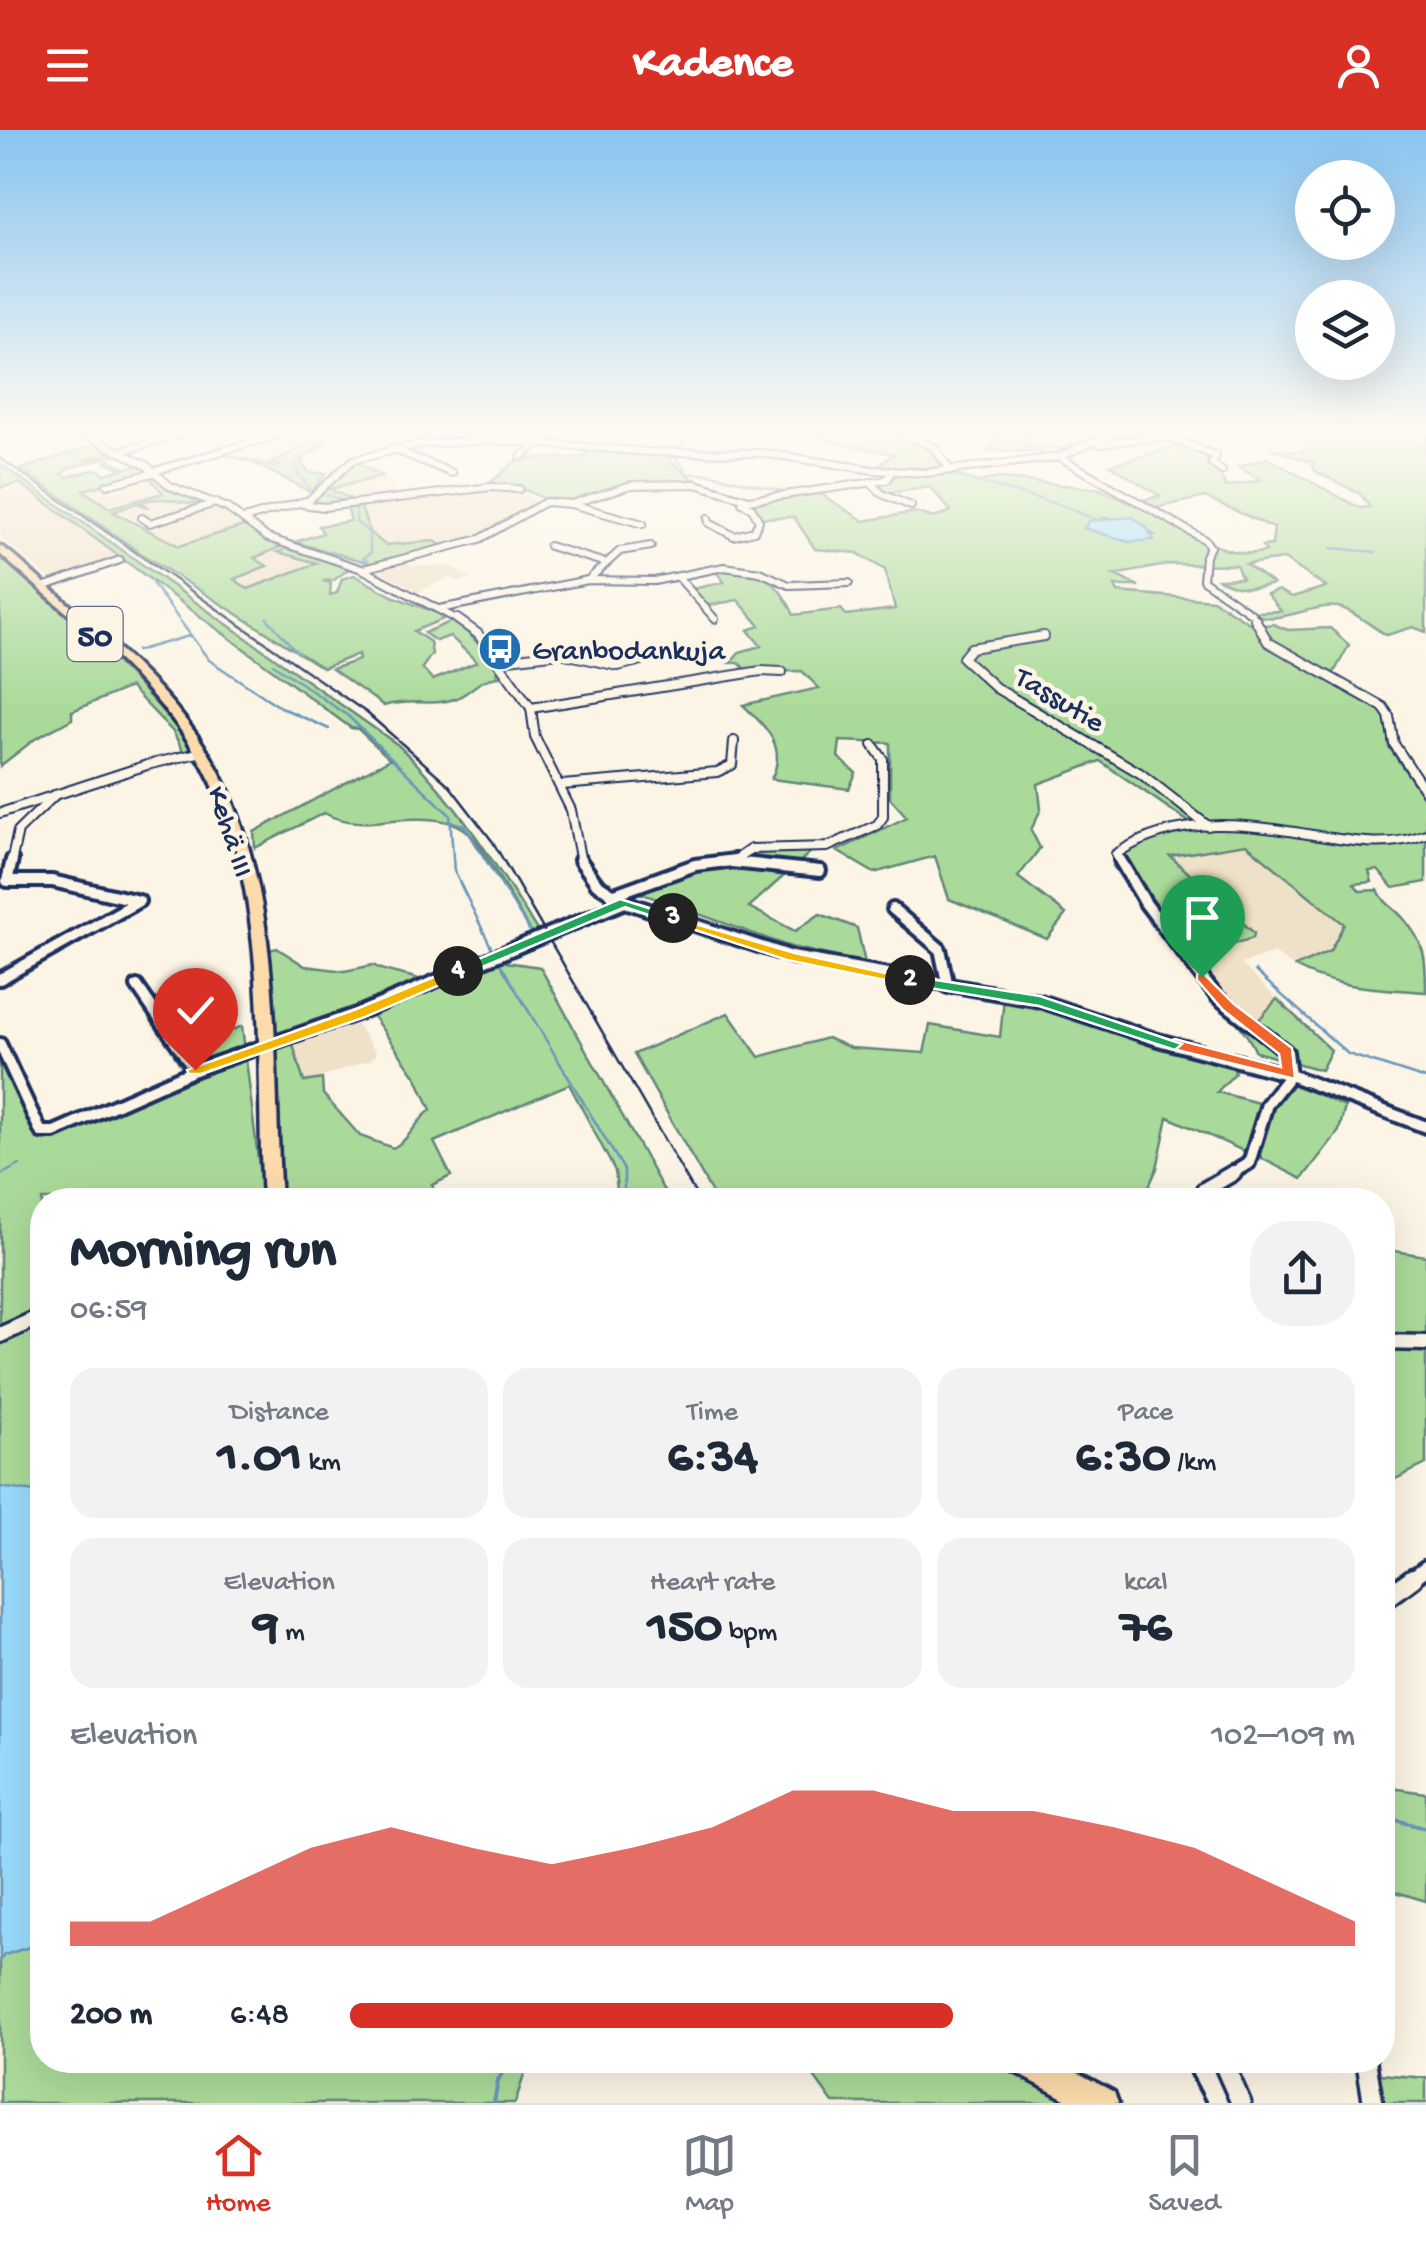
<!DOCTYPE html>
<meta charset="utf-8">
<style>
body{margin:0;font-family:"Gochi Hand",sans-serif;background:#f2f2f3;color:#1f2937;height:100vh;display:flex;flex-direction:column;font-size:38px;white-space:nowrap}
*{box-sizing:border-box;margin:0}
p{font-size:32px;color:#747a83}
.icon{flex:none;width:55px;height:55px;fill:none;stroke:currentColor;stroke-width:2;stroke-linecap:round;stroke-linejoin:round}
.map{position:relative;flex:1;overflow:hidden}
.sheet{position:absolute;left:30px;top:1058px;width:1365px;height:885px;display:flex;flex-direction:column;background:#fff;border-radius:40px;box-shadow:0 10px 40px #0002}
.sheet>*{flex:none}
.buttons{position:absolute;left:1295px;top:30px;display:grid;gap:20px}
.buttons a{display:grid;place-items:center;width:100px;height:100px;border-radius:50%;background:#fff;box-shadow:0 10px 40px #0002;font-size:50px}
.pin{position:absolute;display:grid;place-items:center;width:85px;height:85px;color:#fff;margin:-102px -42px;border-radius:50% 50% 50% 0;rotate:-45deg;box-shadow:0 0 10px #0007}
.pin .icon{rotate:45deg}
.km{position:absolute;width:50px;height:50px;margin:-25px;border-radius:50%;background:#222;color:#fff;font-size:28px;line-height:50px;text-align:center}
.round{display:grid;place-items:center;flex:none;width:105px;height:105px;border-radius:40px;background:#f2f2f3}
.summary{display:flex;align-items:center;justify-content:space-between;height:170px;padding:0 40px}
h1{font-size:55px;font-weight:700;line-height:75px}
.stats{display:grid;grid-template-columns:repeat(3,1fr);gap:15px;height:170px;padding:10px 40px}
.stats div{display:grid;align-content:center;border-radius:25px;background:#f2f2f3;text-align:center}
.stats b{font-size:50px;font-weight:700}
.stats small{font-size:28px;font-weight:400}
.stats p{font-size:28px}
.chart{height:280px;padding:20px 40px}
.chart p{display:flex;justify-content:space-between}
.chart svg{width:100%;height:180px;margin-top:10px;fill:#d93025;opacity:.7}
ul{padding:0 40px;list-style:none;font-size:32px}
li{display:grid;grid-template-columns:160px 120px 1fr;align-items:center;height:75px}
li i{height:25px;border-radius:12px;background:#d93025}
header{display:flex;justify-content:space-between;align-items:center;height:130px;padding:0 40px;background:#d93025;color:#fff;font-size:45px;font-weight:700}
.tabs{display:flex;justify-content:space-around;align-items:center;height:140px;border-top:2px solid #e0e1e3;background:#fff;font-size:28px;color:#747a83}
.tabs a{display:grid;justify-items:center;gap:5px}
.tabs .on{color:#d93025}
.map>svg:first-child{display:block}
.built{fill:#efe0c8}
.green{fill:#aada99;stroke:#62847c;stroke-width:2.5;fill-rule:evenodd}
.water{fill:#99dbfb;stroke:#6796bc;stroke-width:2.5}
.lines{fill:none;stroke-linecap:round;stroke-linejoin:round}
.stream-far1{stroke:#6796bc;stroke-width:2.5}
.stream{stroke:#6796bc;stroke-width:4}
.minor-far4-casing{stroke:#1b2f5e;stroke-width:10}
.minor-far3-casing{stroke:#1b2f5e;stroke-width:12}
.minor-far2-casing{stroke:#1b2f5e;stroke-width:18}
.minor-far1-casing{stroke:#1b2f5e;stroke-width:21}
.minor-casing{stroke:#1b2f5e;stroke-width:25}
.highway-casing{stroke:#1b2f5e;stroke-width:7}
.minor-far4{stroke:#fcf5e5;stroke-width:6}
.minor-far3{stroke:#fcf5e5;stroke-width:8}
.minor-far2{stroke:#fcf5e5;stroke-width:10}
.minor-far1{stroke:#fcf5e5;stroke-width:14}
.minor{stroke:#fcf5e5;stroke-width:18}
.highway{fill:#fddbac;fill-rule:evenodd}
.rail-far1{stroke:#1b2f5e;stroke-width:2.5}
.rail{stroke:#1b2f5e;stroke-width:4}
.split-1{fill:#f0652b;stroke:#fff;stroke-width:2.5}
.split-2{fill:#22a559;stroke:#fff;stroke-width:2.5}
.split-3{fill:#f5b400;stroke:#fff;stroke-width:2.5}
.split-4{fill:#22a559;stroke:#fff;stroke-width:2.5}
.split-5{fill:#f5b400;stroke:#fff;stroke-width:2.5}
.labels{text-anchor:middle;stroke-width:9;stroke-linejoin:round;paint-order:stroke}
.far-poi-label{font-size:30px;fill:#1b2f5e;stroke:#fcf5e5;text-anchor:start}
.far-street-label{font-size:30px;fill:#1b2f5e;stroke:#fcf5e5}
.shield{fill:#fcf5e5;stroke:#5e6a86;stroke-width:2.5}
.shield-label{font-size:32px;font-weight:bold;fill:#1b2f5e}
</style>
<header><svg class="icon" aria-label="menu" viewBox="0 0 24 24"><path d="M4 6h16M4 12h16M4 18h16"/></svg>Kadence<svg class="icon" aria-label="person" viewBox="0 0 24 24"><circle cx="12" cy="8" r="4"/><path d="M4 21q1-7 8-7t8 7"/></svg></header>
<div class="map">
<svg width="1426" height="1973" viewBox="0 0 1426 1973">
<rect width="100%" height="100%" fill="#fcf5e5"/>
<filter id="ink" filterUnits="userSpaceOnUse"><feTurbulence type="fractalNoise" baseFrequency=".01" numOctaves="2"/><feDisplacementMap in="SourceGraphic" scale="20" xChannelSelector="R" yChannelSelector="G"/><feConvolveMatrix kernelMatrix="1 2 1 2 8 2 1 2 1" color-interpolation-filters="sRGB"/></filter>
<g filter="url(#ink)">
<!-- built -->
<g class="built">
<polygon points="286,304 337,304 326,313 311,312 287,325 295,328 275,337 223,324"/>
<polygon points="155,345 169,358 223,377 247,395 179,416 145,397 124,403 65,364"/>
<polygon points="383,346 408,366 356,372 329,360"/>
<polygon points="20,353 125,433 60,457 0,407 0,358"/>
<polygon points="509,358 539,371 490,404 445,418 435,411 385,415 370,403 360,375"/>
<polygon points="275,420 319,432 248,459 233,449 265,435 253,428"/>
<polygon points="407,432 411,436 451,436 471,448 457,452 450,447 418,462 379,440"/>
<polygon points="1245,714 1344,794 1331,821 1295,837 1274,823 1241,834 1277,869 1256,894 1205,844 1169,726"/>
<polygon points="353,889 377,924 370,930 304,953 292,911"/>
</g>
<!-- green -->
<g class="green">
<path d="M815 304C870 304 909 291 947 338L877 337 894 324 824 310Z"/>
<polygon points="996,304 1057,304 1030,304 1030,313 1023,316 1069,319 1067,314 1089,314 1111,304 1161,304 1099,314 1062,327 1044,327 1041,322 988,320 999,309"/>
<path d="M1313 304H1426V502L1413 497 1387 505C1372 498 1354 480 1338 477 1309 473 1277 498 1251 482L1281 481 1267 464 1278 460 1292 467 1326 457 1284 429 1246 434 1273 454C1254 459 1237 460 1219 449L1242 448 1236 435 1171 434 1114 445 1139 456H1115L1118 462 1213 470 1254 496 1273 494 1288 500 1330 498 1349 515 1331 548 1386 585 1389 617 1426 671V752L1393 758 1378 740 1369 741 1372 752 1354 754 1360 761 1378 760C1385 775 1394 777 1404 789 1426 815 1426 829 1426 862 1381 858 1335 859 1295 837L1330 821 1344 794 1246 714 1170 726 1254 803 1253 808 1202 824 1205 844 1256 893 1277 869 1331 920 1321 940 1256 922C1240 887 1211 867 1187 838 1161 806 1137 771 1113 736L1117 730 1113 720 1190 693 1100 631 1038 654 1041 679 1031 700 1040 718 1018 747 1066 784 1047 809 949 769 935 726 874 743 837 721 907 687 890 668V613L840 611 838 627 856 643 849 659 771 649C788 617 766 597 743 575L819 558 802 541 748 542 739 533H730L739 522 761 516 748 500 760 496 738 470 705 476 692 459 724 452 715 440C758 435 777 448 794 485L841 479 846 485 895 479 885 440 857 423 815 419 794 387 758 388C735 352 667 348 629 356 610 359 590 372 570 374 551 375 537 364 519 358 510 355 499 355 489 354L519 328H581L594 318 673 323 671 332 693 349 757 369 813 359 864 391 915 382 934 388 951 381 930 357 882 364 870 352 892 349 897 343H947L976 352 999 348 1099 359 1130 373 1160 366 1110 335 1182 315 1211 327 1206 333 1219 343 1226 357 1261 350 1238 337 1267 328 1360 378 1370 377 1360 364 1315 341 1312 335 1315 333 1271 319 1302 322ZM1205 367 1274 398 1272 415 1262 416 1266 421C1226 433 1187 398 1155 378ZM1103 388 1135 390 1154 405 1129 412 1084 398Z"/>
<polygon points="310,313 324,314 303,328 302,335 310,343 326,343 311,362 249,331 221,324 275,337 279,335 272,333"/>
<path d="M96 315 111 323 83 330 116 325 69 338 62 344 68 347 96 339 105 344 123 339 106 332 110 330 125 338 142 335 151 342 83 360 109 378 163 363 148 346 155 345 169 358 208 371C179 378 172 363 141 372L149 378 137 373 113 382 179 416 247 395 265 409 283 416 254 428 267 436 234 449 248 459 317 433 278 422 288 418 350 438 334 450 323 451 331 453 330 465 337 463 342 449 354 445 392 466 448 487 414 501 430 512 432 524 422 538 433 550 477 532 450 506 436 511 424 503 455 490 498 534 496 543 500 547C476 549 475 560 457 568 435 577 407 568 384 576L332 539 359 530 358 524 323 538 145 426 21 339Z"/>
<polygon points="354,331 383,346 330,359 356,372 309,374"/>
<path d="M0 334 398 615C457 671 497 736 540 805L525 809 531 803C517 780 484 717 468 702 452 687 415 688 393 690 370 693 346 695 324 683L255 718 254 702 390 629 358 599 351 598 20 353 0 358Z"/>
<polygon points="360,375 370,403 385,415 435,411 445,418 373,434 295,412 323,403 319,396 351,391 347,376"/>
<path d="M0 426C68 486 136 544 192 617L189 621 31 669 183 621 173 602 130 557 72 581V589L35 609 0 636Z"/>
<polygon points="814,719 749,777 795,801 820,784 857,798 865,833 791,817 637,762 745,722"/>
<path d="M277 818 305 836 345 841 373 835C385 843 407 844 424 851L349 884 276 908C269 894 275 880 273 864 270 849 266 838 266 821Z"/>
<path d="M503 826 506 832 540 837 669 1070H618L615 1041 569 954 434 1012 451 1046 432 1055 438 1070 308 1067 281 1070 274 972 276 916 292 911 304 952 322 949 323 964 360 1006 393 1018C411 1009 415 991 431 980L417 948 370 882Z"/>
<polygon points="1004,868 1233,934 1235,943 1217,962 1262,974 1248,1023 1168,987 1157,1038 1143,1070 716,1070 634,924 728,883 759,927 827,908 851,918 924,923 930,895 1000,907"/>
<polygon points="242,896 263,1070 42,1070 42,1930 529,1930 515,1973 0,1973 0,913 48,1001 184,940 174,925"/>
<path d="M1288 950 1345 977 1339 1001 1302 1049 1263 1029 1258 1023C1263 998 1268 967 1288 950Z"/>
<polygon points="1382,1119 1426,1126 1426,1334 1383,1355"/>
<polygon points="1390,1658 1426,1663 1426,1771 1383,1758 1383,1660"/>
<polygon points="802,1930 996,1930 1071,1973 833,1973"/>
<polygon points="1379,1944 1426,1948 1426,1973 1371,1973"/>
</g>
<!-- water -->
<g class="water">
<polygon points="1133,387 1146,397 1154,410 1129,412 1084,398 1089,391"/>
<polygon points="0,1357 42,1363 42,1813 4,1825 0,1831"/>
</g>
<g class="lines">
<!-- stream-far1 -->
<g class="stream-far1">
<polyline points="894,304 903,307"/>
<polyline points="1398,304 1420,315 1426,325"/>
<polyline points="925,316 943,338"/>
<polyline points="675,319 691,307"/>
<polyline points="303,326 294,337 311,361"/>
<polyline points="674,326 688,344 710,344 783,361"/>
<polyline points="947,343 1060,375 1095,389"/>
<polyline points="326,365 347,372"/>
<polyline points="349,376 356,379 356,392 368,402 371,422 363,429 368,431"/>
<polyline points="1331,418 1376,422"/>
<polyline points="152,453 209,530 280,577 329,599"/>
<polyline points="267,488 299,524"/>
<polyline points="136,521 189,506"/>
<polyline points="273,534 348,586 450,685 454,741 493,821"/>
<polyline points="449,691 464,695 531,803"/>
<polyline points="498,830 624,1040 624,1070"/>
<polyline points="1255,841 1348,924 1426,949"/>
<polyline points="0,1045 20,1035"/>
</g>
<!-- stream -->
<g class="stream">
<polyline points="1382,1686 1426,1699"/>
<polyline points="494,1973 498,1951 509,1930"/>
</g>
<!-- minor-far4 casing -->
<g class="minor-far4-casing">
<g id="minor-far4">
<polyline points="84,304 146,335 170,356 227,378 268,408 362,439 460,491"/>
<polyline points="904,304 934,317 951,341"/>
<polyline points="1099,314 1165,306 1216,326 1212,334 1222,341"/>
<polyline points="391,318 452,343"/>
<polyline points="118,322 181,304"/>
<polyline points="521,327 539,311"/>
<polyline points="1059,327 1205,410 1210,417 1205,426 1203,450 1252,484 1256,491"/>
<polyline points="155,341 279,304"/>
<polyline points="870,352 882,364 911,376"/>
<polyline points="107,355 156,342"/>
<polyline points="302,374 324,377 491,357 519,359"/>
<polyline points="571,374 643,394"/>
<polyline points="142,388 150,393 216,373"/>
<polyline points="708,388 709,393 734,406 754,401 759,391 752,378 742,373"/>
<polyline points="244,389 309,370 353,330 420,314 493,310 651,322 762,323 874,340 926,343 1059,327 1111,304"/>
<polyline points="549,416 606,433"/>
<polyline points="363,439 480,409 545,372 571,374 631,355 696,354 749,370 881,351 888,349 891,342"/>
<polyline points="679,448 715,489"/>
<polyline points="588,450 620,421 651,416"/>
<polyline points="43,457 120,430"/>
<polyline points="439,479 588,450 654,451 724,437 760,442 789,455 849,453"/>
</g>
</g>
<!-- minor-far3 casing -->
<g class="minor-far3-casing">
<g id="minor-far3">
<polyline points="457,489 478,504 531,578 535,607 571,680 581,733"/>
<polyline points="1255,489 1268,512 1383,577 1389,586 1394,614 1426,662"/>
<polyline points="1044,506 971,518 963,528 996,558 1140,643 1208,696"/>
<polyline points="500,530 560,523 618,536 658,526"/>
<polyline points="531,578 761,541 782,542"/>
<polyline points="562,655 717,642 732,635 734,611"/>
<polyline points="0,683 147,635 202,622"/>
<polyline points="732,732 739,733"/>
<polyline points="11,733 18,701 55,665"/>
<polyline points="723,733 732,732 751,719 827,717 877,695 883,687 883,629 873,615"/>
<path d="M1121 733 1116 724C1178 683 1249 694 1319 706 1357 712 1389 718 1426 704"/>
</g>
</g>
<!-- minor-far2 casing -->
<g class="minor-far2-casing">
<g id="minor-far2">
<polyline points="580,730 597,754 625,772 792,827 1040,871 1158,910 1290,945 1426,997"/>
<polyline points="1120,730 1146,774 1217,867 1287,922 1290,945"/>
<polyline points="732,732 820,741"/>
<polyline points="612,765 695,735 735,730"/>
<polyline points="893,779 940,819 948,857"/>
<polyline points="0,849 139,771 52,751 7,751 12,730"/>
<polyline points="137,856 195,940"/>
<polyline points="0,914 41,1002 54,1002 195,940 359,883 625,772"/>
<polyline points="1229,1045 1249,1033 1267,974 1290,945"/>
</g>
</g>
<!-- minor-far1 casing -->
<g class="minor-far1-casing">
<g id="minor-far1">
<polyline points="1204,1060 1233,1043"/>
<polyline points="0,1205 42,1186"/>
<polyline points="1382,1212 1426,1213"/>
<polyline points="1410,1450 1426,1438"/>
</g>
</g>
<!-- minor casing -->
<g class="minor-casing">
<g id="minor">
<polyline points="1382,1471 1413,1448"/>
<polyline points="1222,1930 1241,1973"/>
<polyline points="1366,1930 1373,1973"/>
</g>
</g>
<!-- highway casing -->
<g class="highway-casing">
<g id="highway">
<path d="M0 416C13 423 24 435 35 445 56 463 77 481 98 500 148 544 200 596 227 658 284 786 272 934 281 1070H263C254 917 276 738 184 605 135 535 63 481 0 424Z"/>
<polygon points="1009,1930 1054,1930 1114,1962 1118,1973 1072,1973 1013,1941"/>
</g>
</g>
<!-- minor-far4 -->
<use href="#minor-far4" class="minor-far4"/>
<!-- minor-far3 -->
<use href="#minor-far3" class="minor-far3"/>
<!-- minor-far2 -->
<use href="#minor-far2" class="minor-far2"/>
<!-- minor-far1 -->
<use href="#minor-far1" class="minor-far1"/>
<!-- minor -->
<use href="#minor" class="minor"/>
<!-- highway -->
<use href="#highway" class="highway"/>
<!-- rail-far1 -->
<polyline class="rail-far1" points="0,328 367,583 449,655 493,712 699,1070"/>
<!-- rail -->
<polyline class="rail" points="1183,1930 1206,1973"/>
</g>
</g>
<!-- sky -->
<linearGradient id="sky" x2="0" y2="1"><stop stop-color="#88c4f0"/><stop offset="0.52" stop-color="#fefaf3"/><stop offset="1" stop-color="#fefaf3" stop-opacity="0"/></linearGradient>
<rect width="1426" height="580" fill="url(#sky)"/>
<!-- split-1 -->
<polygon class="split-1" points="1202,842 1234,874 1292,918 1295,949 1169,918 1169,911 1175,909 1281,937 1279,924 1223,880 1197,850 1197,844"/>
<!-- split-2 -->
<polygon class="split-2" points="910,846 1040,866 1182,914 1175,920 1039,876 905,854 903,850"/>
<!-- split-3 -->
<polygon class="split-3" points="668,786 795,823 917,850 910,855 787,830 668,791"/>
<!-- split-4 -->
<polygon class="split-4" points="620,769 680,788 673,793 625,777 463,845 450,841"/>
<!-- split-5 -->
<polygon class="split-5" points="458,837 463,838 463,845 365,887 201,944 189,944 187,940 354,880"/>
<!-- icons -->
<defs>
<g id="bus-disc" transform="scale(2.25)"><circle r="9.5" fill="#1f6fb2" stroke="#fcf5e5"/><path d="M-5-6H5V4H4V6H2V4H-2V6H-4V4H-5ZM-3.5-4V0h7V-4ZM-3.5 1.2v1.5H-2V1.2ZM2 1.2v1.5H3.5V1.2Z" fill="#fff"/></g>
</defs>
<g fill-rule="evenodd">
<use href="#bus-disc" x="500" y="519"/>
</g>
<g class="labels">
<!-- far-poi labels -->
<g class="far-poi-label">
<text x="532" y="529">Granbodankuja</text>
</g>
<!-- far-street labels -->
<g class="far-street-label">
<text transform="translate(1061 568) rotate(31)" y="10">Tassutie</text>
<text transform="translate(232 701) rotate(72)" y="10">Kehä III</text>
</g>
<!-- shield labels -->
<rect class="shield" x="67.5" y="477" width="55" height="54" rx="8"/>
<g class="shield-label">
<text x="95" y="515">50</text>
</g>
</g>
</svg>
<div class="buttons">
<a><svg class="icon" aria-label="locate" viewBox="0 0 24 24"><circle cx="12" cy="12" r="6"/><path d="M12 2v4M12 18v4M2 12h4M18 12h4"/></svg></a>
<a><svg class="icon" aria-label="layers" viewBox="0 0 24 24"><path d="M12 4l9 5-9 5-9-5zM3 14l9 5 9-5"/></svg></a>
</div>
<div class="pin" style="left:1202px;top:847px;background:#1e9e55"><svg class="icon" aria-label="arrive" viewBox="0 0 24 24"><path d="M6 21V4h12l-3 4 3 4H6"/></svg></div>
<div class="pin" style="left:195px;top:940px;background:#d93025"><svg class="icon" aria-label="check" viewBox="0 0 24 24"><path d="M5 12l5 5 9-10"/></svg></div>
<b class="km" style="left:910px;top:850px">2</b>
<b class="km" style="left:673px;top:788px">3</b>
<b class="km" style="left:458px;top:841px">4</b>
<section class="sheet">
<div class="summary"><div><h1>Morning run</h1><p>06:59</p></div><a class="round"><svg class="icon" aria-label="share" viewBox="0 0 24 24"><path d="M12 15V3M7 8l5-5 5 5M5 13v7h14v-7"/></svg></a></div>
<div class="stats">
<div><p>Distance</p><b>1.01<small> km</small></b></div>
<div><p>Time</p><b>6:34</b></div>
<div><p>Pace</p><b>6:30<small> /km</small></b></div>
</div>
<div class="stats">
<div><p>Elevation</p><b>9<small> m</small></b></div>
<div><p>Heart rate</p><b>150<small> bpm</small></b></div>
<div><p>kcal</p><b>76</b></div>
</div>
<div class="chart"><p><span>Elevation</span>102–109 m</p>
<svg viewBox="0 0 160 44" preserveAspectRatio="none"><path d="M0 44V38L10 38L20 29L30 20L40 15L50 20L60 24L70 20L80 15L90 6L100 6L110 11L120 11L130 15L140 20L150 29L160 38V44z"/></svg>
</div>
<ul>
<li><b>200 m</b>6:48<i style="width:60%"></i></li>
</ul>
</section>
</div>
<nav class="tabs">
<a class="on"><svg class="icon" aria-label="home" viewBox="0 0 24 24"><path d="M3 11l9-7 9 7M6 9v11h12V9"/></svg>Home</a>
<a><svg class="icon" aria-label="map" viewBox="0 0 24 24"><path d="M3 6l6-2 6 2 6-2v14l-6 2-6-2-6 2zM9 4v14M15 6v14"/></svg>Map</a>
<a><svg class="icon" aria-label="saved" viewBox="0 0 24 24"><path d="M7 4h10v16l-5-4-5 4z"/></svg>Saved</a>
</nav>
